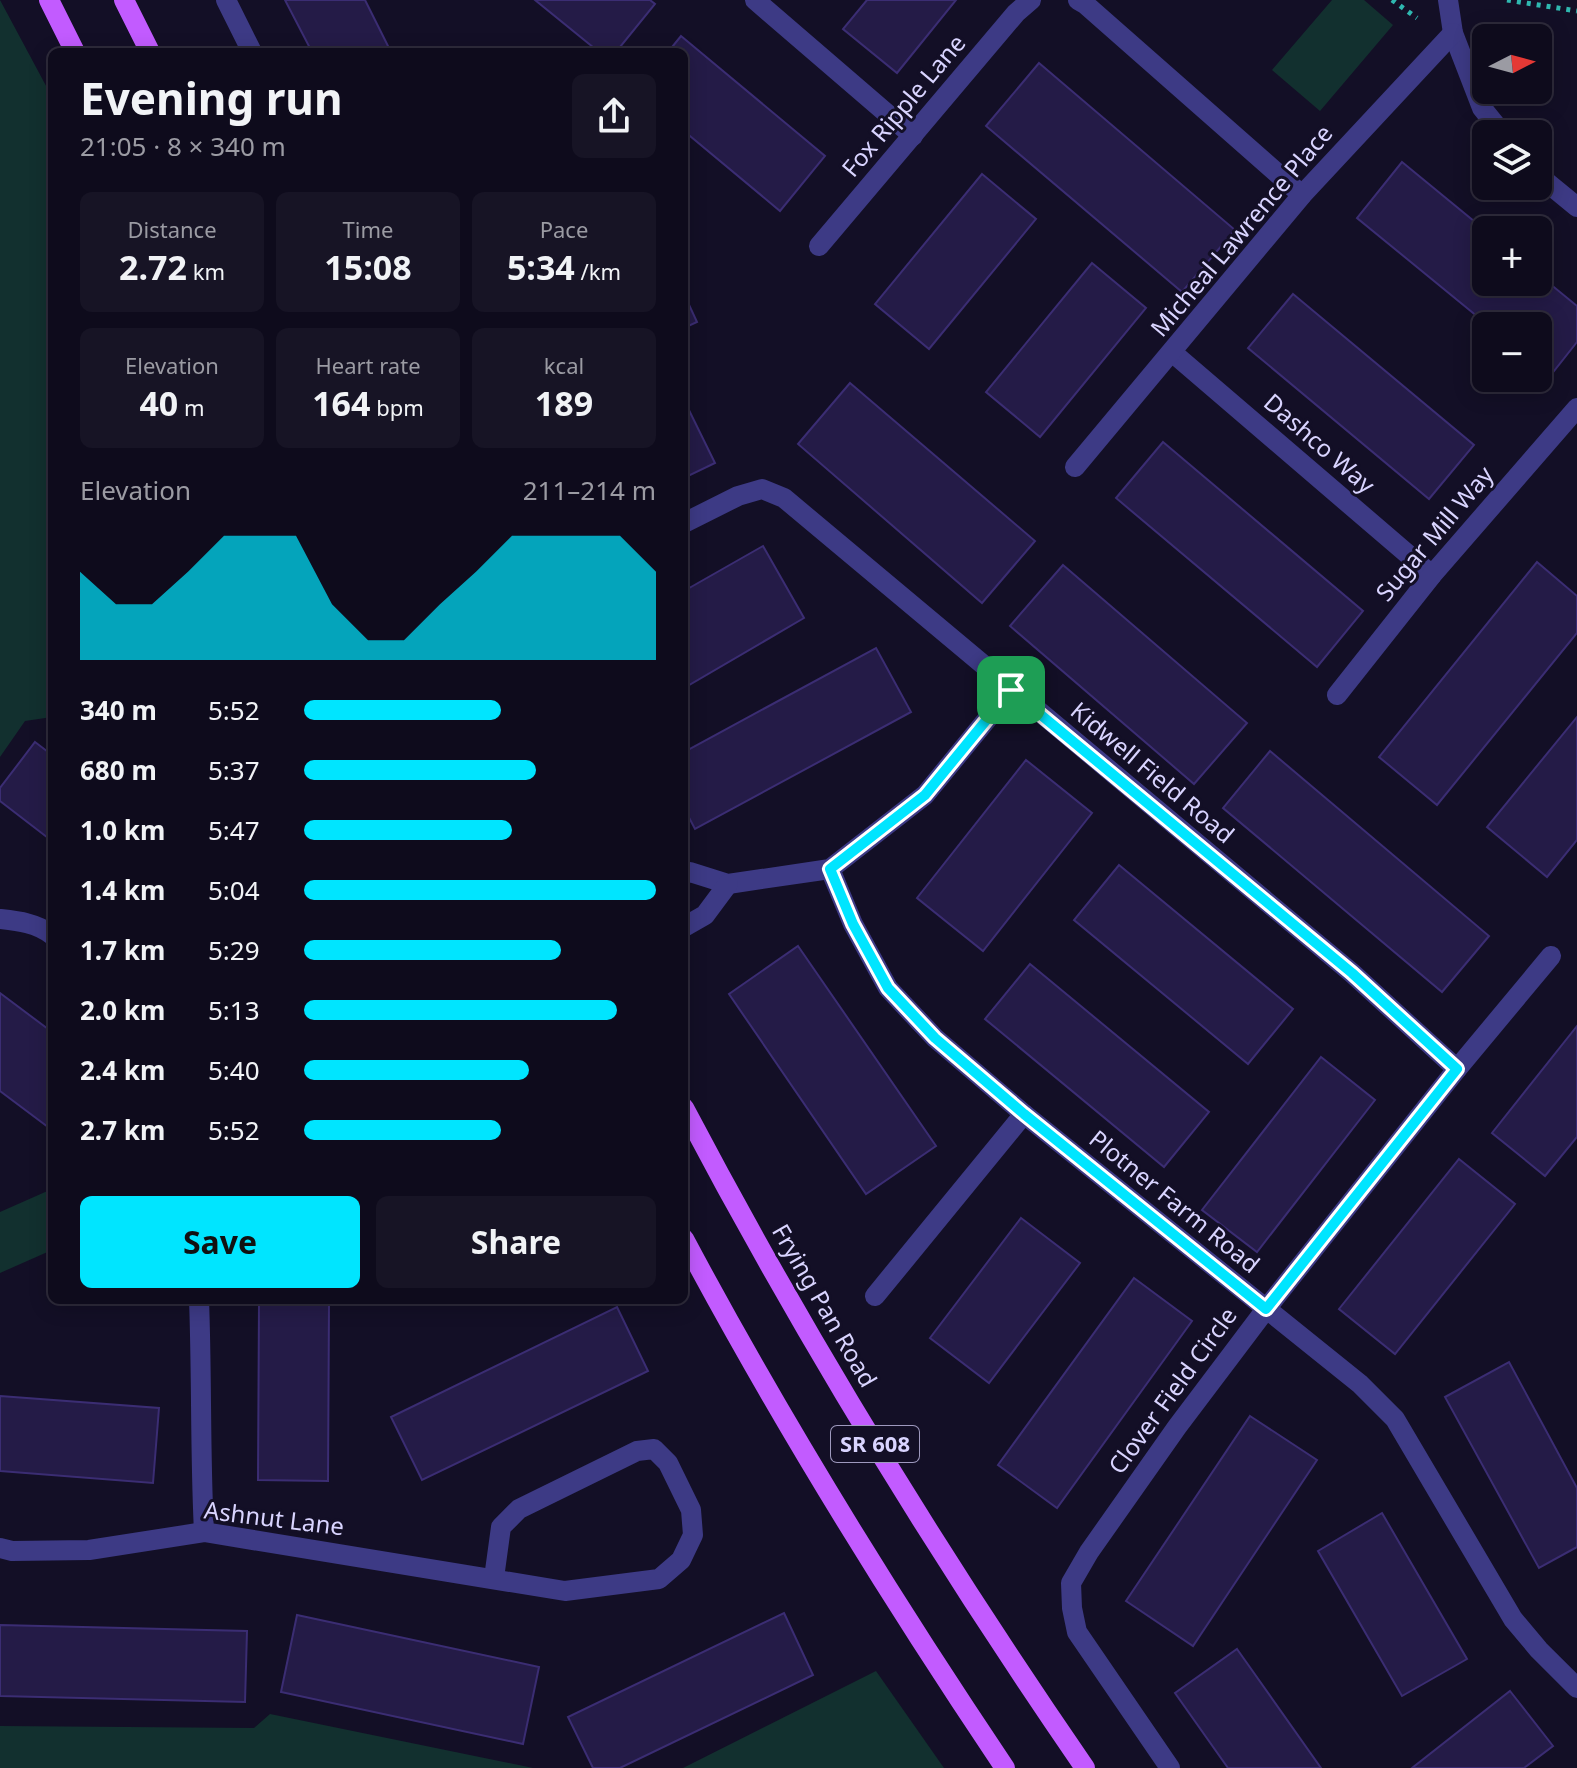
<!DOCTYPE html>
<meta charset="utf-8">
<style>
body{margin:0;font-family:"Noto Sans",sans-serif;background:#171425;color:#f1f3f6;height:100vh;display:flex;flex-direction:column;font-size:30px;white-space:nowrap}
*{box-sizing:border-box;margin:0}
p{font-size:26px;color:#9b9ba3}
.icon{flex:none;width:44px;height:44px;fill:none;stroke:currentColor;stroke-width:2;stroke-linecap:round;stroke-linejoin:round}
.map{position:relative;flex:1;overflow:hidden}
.drawer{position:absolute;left:48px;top:48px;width:640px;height:1256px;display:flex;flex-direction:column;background:#0e0b1c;border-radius:12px;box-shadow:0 4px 20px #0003,0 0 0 2px #2e2b3b}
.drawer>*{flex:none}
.needle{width:52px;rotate:84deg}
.buttons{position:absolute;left:1472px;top:24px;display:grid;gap:16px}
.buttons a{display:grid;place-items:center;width:80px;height:80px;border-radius:12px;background:#0e0b1c;box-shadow:0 4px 20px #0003,0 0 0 2px #2e2b3b;font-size:40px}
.pin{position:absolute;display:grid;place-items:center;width:68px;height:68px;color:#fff;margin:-34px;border-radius:16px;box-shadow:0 4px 12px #0006}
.round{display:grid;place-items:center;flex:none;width:84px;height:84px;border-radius:12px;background:#171425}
.overview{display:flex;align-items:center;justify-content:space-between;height:136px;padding:0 32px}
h1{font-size:44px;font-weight:700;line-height:60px}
.figures{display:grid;grid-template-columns:repeat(3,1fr);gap:12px;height:136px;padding:8px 32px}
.figures div{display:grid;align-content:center;border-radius:12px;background:#171425;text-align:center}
.figures b{font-size:34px;font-weight:700}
.figures small{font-size:22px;font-weight:400}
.figures p{font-size:22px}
.chart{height:224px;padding:16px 32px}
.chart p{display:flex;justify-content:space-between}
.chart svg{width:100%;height:144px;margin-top:8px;fill:#00e5ff;opacity:.7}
.action{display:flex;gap:16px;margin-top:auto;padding:16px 32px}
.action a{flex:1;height:92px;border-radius:12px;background:#00e5ff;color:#111;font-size:32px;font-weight:700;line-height:92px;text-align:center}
.action a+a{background:#171425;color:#f1f3f6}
ul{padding:0 32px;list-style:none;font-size:26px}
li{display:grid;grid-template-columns:128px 96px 1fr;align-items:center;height:60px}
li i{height:20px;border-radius:10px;background:#00e5ff}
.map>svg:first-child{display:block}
.green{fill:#12302f}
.building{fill:#241b47;stroke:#3b2d73;stroke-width:2}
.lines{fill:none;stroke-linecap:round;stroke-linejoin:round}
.path{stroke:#2fb8b0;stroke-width:5;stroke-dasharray:4 6;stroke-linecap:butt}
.minor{stroke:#3d3a85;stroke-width:20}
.primary{stroke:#c25bff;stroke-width:20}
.route-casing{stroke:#fff;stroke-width:16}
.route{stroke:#00e5ff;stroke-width:10}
.labels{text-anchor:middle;stroke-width:6;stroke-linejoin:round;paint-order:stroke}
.shield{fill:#130f26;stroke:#9e99be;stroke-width:2}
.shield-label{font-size:22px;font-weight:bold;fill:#d9d4ff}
.street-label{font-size:24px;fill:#d9d4ff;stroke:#130f26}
</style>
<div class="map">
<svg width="1577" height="1768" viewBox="0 0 1577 1768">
<rect width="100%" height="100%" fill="#130f26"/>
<!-- green -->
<g class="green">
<polygon points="0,0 52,97 52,717 25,721 0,757"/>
<polygon points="1332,0 1364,0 1393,25 1320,111 1272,70"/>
<polygon points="52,1189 52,1250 0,1273 0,1212"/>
<polygon points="876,1671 944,1768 683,1768"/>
<polygon points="270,1714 533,1768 0,1768 0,1726 254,1728"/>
</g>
<!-- building -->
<g class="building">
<polygon points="285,0 365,0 391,52 312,52"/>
<polygon points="535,0 650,0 655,4 616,52 599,52"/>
<polygon points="867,0 956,0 897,73 843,29"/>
<polygon points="681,36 825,156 780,211 684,131 684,52 668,52"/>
<polygon points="1039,63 1235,230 1182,292 986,126"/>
<polygon points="1402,162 1486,231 1486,282 1538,282 1538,274 1577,306 1577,342 1550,376 1538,366 1538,326 1489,326 1357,218"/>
<polygon points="982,174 1036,219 929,349 875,304"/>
<polygon points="1092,263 1146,308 1040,437 986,392"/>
<polygon points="684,294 697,322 684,328"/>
<polygon points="1293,294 1474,445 1429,499 1248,348"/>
<polygon points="850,383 1035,541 982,603 798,444"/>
<polygon points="684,400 715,463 684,478"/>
<polygon points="1163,442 1363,611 1317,667 1116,498"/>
<polygon points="763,546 804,618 684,688 684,591"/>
<polygon points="1537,562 1577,596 1577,633 1437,805 1379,757"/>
<polygon points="1063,565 1247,723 1194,784 1010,626"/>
<polygon points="876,648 911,712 695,829 684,808 684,752"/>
<polygon points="1577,717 1577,840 1547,877 1487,827"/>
<polygon points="35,742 52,755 52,841 0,801 0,788"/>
<polygon points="1270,751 1489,936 1442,992 1223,808"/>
<polygon points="1026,760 1092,813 983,951 917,898"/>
<polygon points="1119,865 1293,1009 1248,1064 1074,920"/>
<polygon points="798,946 936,1146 866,1194 729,994"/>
<polygon points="1030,964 1209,1112 1164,1167 985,1019"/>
<polygon points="0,993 52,1032 52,1130 0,1091"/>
<polygon points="1577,1026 1577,1137 1545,1176 1492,1133"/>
<polygon points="1321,1057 1375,1100 1257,1252 1202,1210"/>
<polygon points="1459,1159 1515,1204 1395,1354 1339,1309"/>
<polygon points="1021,1218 1080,1263 989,1383 930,1338"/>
<polygon points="1134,1278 1192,1321 1057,1508 998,1465"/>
<polygon points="259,1302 329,1302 328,1481 258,1480"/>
<polygon points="617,1307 648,1371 422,1480 391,1417"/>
<polygon points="1509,1362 1577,1488 1577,1547 1539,1568 1445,1397"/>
<polygon points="0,1396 159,1408 153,1483 0,1471"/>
<polygon points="1250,1416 1317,1460 1193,1646 1126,1601"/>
<polygon points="1382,1513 1467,1659 1402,1696 1318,1551"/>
<polygon points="784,1613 813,1675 620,1768 593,1768 568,1717"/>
<polygon points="297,1615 539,1667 523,1744 281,1692"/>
<polygon points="0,1625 247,1631 245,1702 0,1696"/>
<polygon points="1237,1649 1321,1768 1228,1768 1175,1693"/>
<polygon points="1510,1691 1553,1746 1524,1768 1412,1768"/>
</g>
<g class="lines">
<!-- path -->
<g class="path">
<polyline points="1392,0 1417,18"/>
<polyline points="1507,0 1577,11"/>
</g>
<!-- minor -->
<g class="minor">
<polyline points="226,0 252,52"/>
<polyline points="755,0 913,136"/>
<polyline points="1078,0 1085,4 1302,195"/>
<polyline points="1448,0 1453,33 1482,108 1503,134"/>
<polyline points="1538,175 1577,207"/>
<polyline points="819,246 1016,13 1031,0"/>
<polyline points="1173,353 1432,575"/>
<polyline points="1075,467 1302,195 1453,33"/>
<polyline points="684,523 738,496 762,489 784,498 1352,973 1457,1069"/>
<polyline points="1337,695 1432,575 1577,408"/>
<polyline points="830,869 853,924 888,988 935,1038 1024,1114 1360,1384 1395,1419 1513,1619 1539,1650 1577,1688"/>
<polyline points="684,874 690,872 728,884 830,869 925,795 1011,690"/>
<path d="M0 919C18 921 37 923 52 935"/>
<polyline points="684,927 705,915 728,884"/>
<polyline points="875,1296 1024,1114"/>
<path d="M199 1300C202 1377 200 1455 204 1532"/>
<polyline points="0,1548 12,1551 89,1550 204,1532 565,1591 659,1579 681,1560 693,1535 691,1510 668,1463 654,1449 637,1451 519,1509 501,1527 494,1578"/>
<polyline points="1170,1768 1077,1632 1072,1608 1071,1583 1089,1552 1177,1427 1266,1309 1457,1069 1551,956"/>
</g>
<!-- primary -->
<g class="primary">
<polyline points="49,0 75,52"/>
<polyline points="124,0 150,52"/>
<path d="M684 1108C804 1336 939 1556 1085 1768"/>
<path d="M684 1239C781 1421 890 1597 1005 1768"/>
</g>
</g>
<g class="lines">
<!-- route casing -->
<g class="route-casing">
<polygon id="route" points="1011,690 1352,973 1457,1069 1266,1309 1024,1114 935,1038 888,988 853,924 830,869 925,795"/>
</g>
<!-- route -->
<use href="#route" class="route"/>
</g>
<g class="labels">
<!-- shield labels -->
<rect class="shield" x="831" y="1426" width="88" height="36" rx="6"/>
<g class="shield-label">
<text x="875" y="1452">SR 608</text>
</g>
<!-- street labels -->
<g class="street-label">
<text transform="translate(904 106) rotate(-50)" y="8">Fox Ripple Lane</text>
<text transform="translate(1242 231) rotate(-50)" y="8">Micheal Lawrence Place</text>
<text transform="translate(1319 444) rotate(41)" y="8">Dashco Way</text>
<text transform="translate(1435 534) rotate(-50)" y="8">Sugar Mill Way</text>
<text transform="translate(1152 773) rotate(40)" y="8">Kidwell Field Road</text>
<text transform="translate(1174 1202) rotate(39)" y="8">Plotner Farm Road</text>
<text transform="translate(824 1306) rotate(60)" y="8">Frying Pan Road</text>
<text transform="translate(1173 1391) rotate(-54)" y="8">Clover Field Circle</text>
<text transform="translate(274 1519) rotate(7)" y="8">Ashnut Lane</text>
</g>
</g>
</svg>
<div class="buttons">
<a><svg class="needle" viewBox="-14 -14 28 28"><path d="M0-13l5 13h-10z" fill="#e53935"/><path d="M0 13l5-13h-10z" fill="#9b9ba3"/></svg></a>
<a><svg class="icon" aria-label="layers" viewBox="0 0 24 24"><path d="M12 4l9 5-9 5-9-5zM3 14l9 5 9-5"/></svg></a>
<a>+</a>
<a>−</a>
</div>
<div class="pin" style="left:1011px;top:690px;background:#1e9e55"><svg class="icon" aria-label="arrive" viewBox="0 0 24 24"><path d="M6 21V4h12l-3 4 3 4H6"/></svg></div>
<section class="drawer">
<div class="overview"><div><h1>Evening run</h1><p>21:05 · 8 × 340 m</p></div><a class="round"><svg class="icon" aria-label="share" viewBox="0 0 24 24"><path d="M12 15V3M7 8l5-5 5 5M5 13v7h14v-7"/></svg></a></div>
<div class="figures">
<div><p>Distance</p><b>2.72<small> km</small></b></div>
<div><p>Time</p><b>15:08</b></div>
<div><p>Pace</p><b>5:34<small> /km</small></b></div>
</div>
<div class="figures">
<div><p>Elevation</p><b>40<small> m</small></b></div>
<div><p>Heart rate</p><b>164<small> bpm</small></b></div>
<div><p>kcal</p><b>189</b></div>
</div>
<div class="chart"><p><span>Elevation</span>211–214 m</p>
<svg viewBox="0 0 160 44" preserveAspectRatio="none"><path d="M0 44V17L10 27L20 27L30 17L40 6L50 6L60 6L70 27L80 38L90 38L100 27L110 17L120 6L130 6L140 6L150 6L160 17V44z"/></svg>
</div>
<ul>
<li><b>340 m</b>5:52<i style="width:56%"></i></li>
<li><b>680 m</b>5:37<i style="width:66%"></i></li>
<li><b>1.0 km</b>5:47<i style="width:59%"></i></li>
<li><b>1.4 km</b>5:04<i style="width:100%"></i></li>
<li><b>1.7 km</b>5:29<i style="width:73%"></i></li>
<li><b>2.0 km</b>5:13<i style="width:89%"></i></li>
<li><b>2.4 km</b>5:40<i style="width:64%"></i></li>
<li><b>2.7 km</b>5:52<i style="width:56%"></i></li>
</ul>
<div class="action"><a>Save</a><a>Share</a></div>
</section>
</div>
